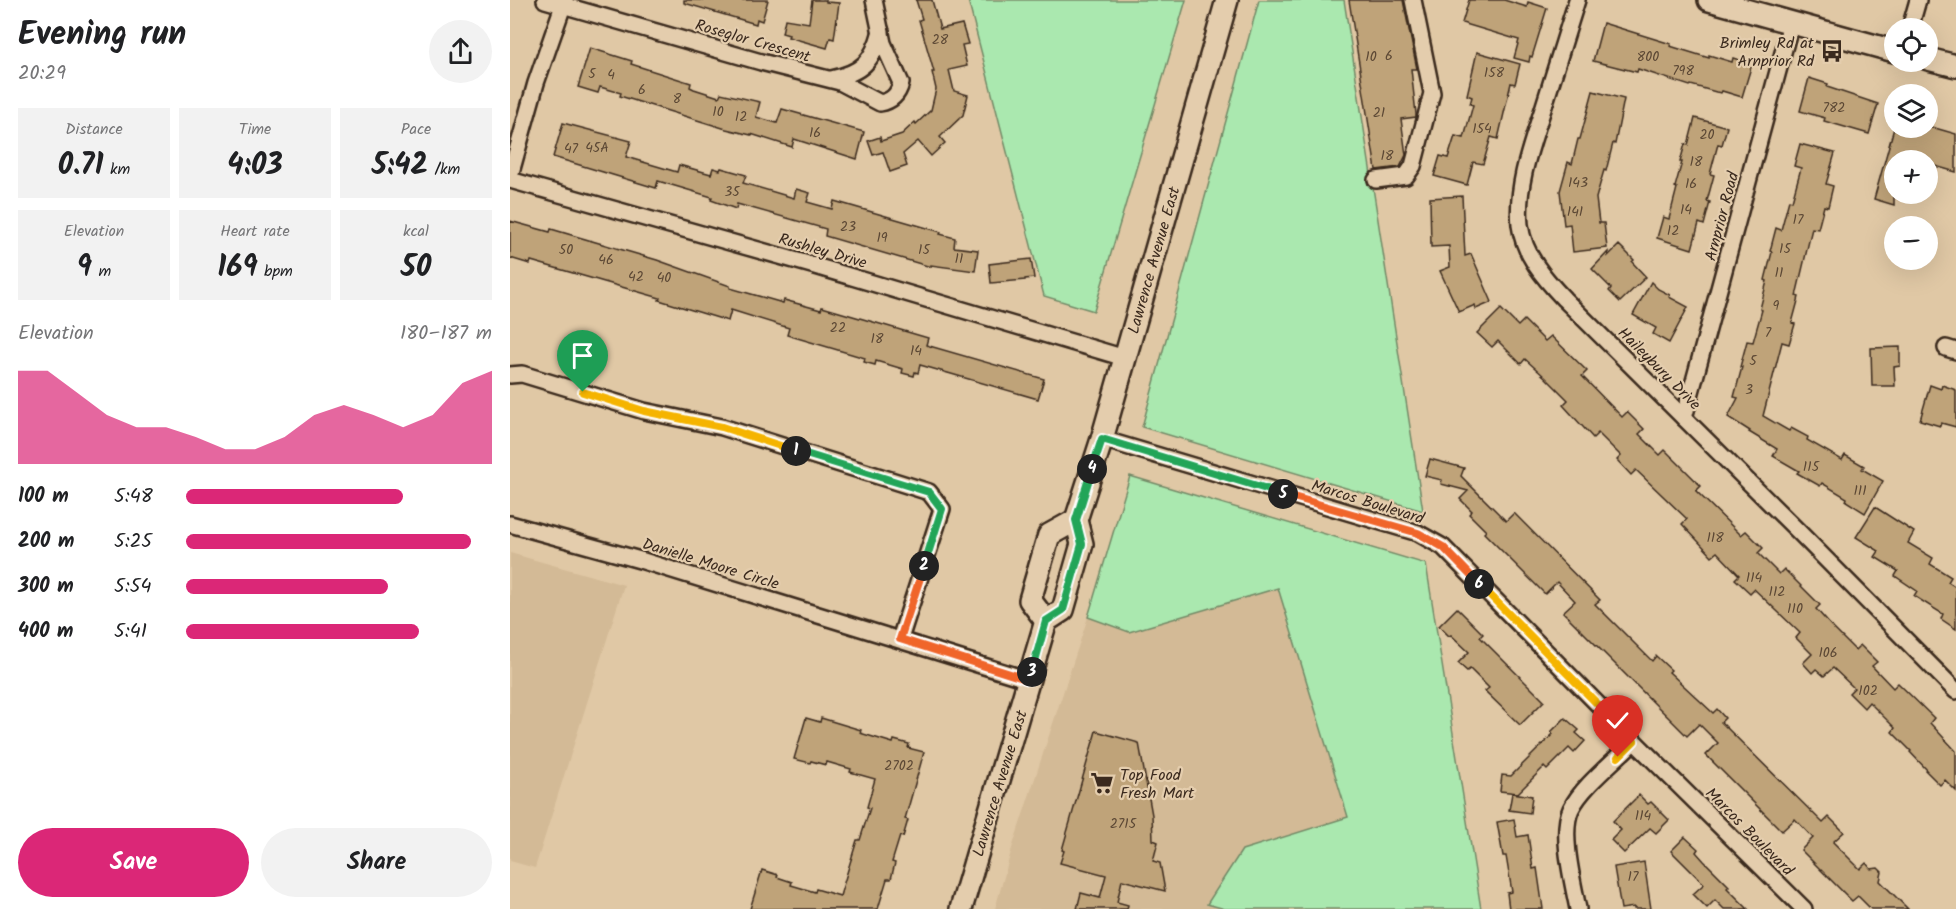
<!DOCTYPE html>
<meta charset="utf-8">
<style>
body{margin:0;font-family:Kalam,sans-serif;background:#f2f2f2;color:#202124;height:100vh;display:flex;flex-direction:column;font-size:22px;white-space:nowrap}
*{box-sizing:border-box;margin:0}
p{font-size:20px;color:#757577}
.icon{flex:none;width:33px;height:33px;fill:none;stroke:currentColor;stroke-width:2;stroke-linecap:round;stroke-linejoin:round}
.map{position:relative;flex:1;overflow:hidden}
.details{display:flex;flex-direction:column;background:#fff;width:510px}
.details>*{flex:none}
.tools{position:absolute;left:1374px;top:18px;display:grid;gap:12px}
.tools a{display:grid;place-items:center;width:54px;height:54px;border-radius:50%;background:#fff;box-shadow:0 6px 24px #0002;font-size:30px}
.pin{position:absolute;display:grid;place-items:center;width:51px;height:51px;color:#fff;margin:-62px -26px;border-radius:50% 50% 50% 0;rotate:-45deg;box-shadow:0 0 6px #0007}
.pin .icon{rotate:45deg}
.km{position:absolute;width:30px;height:30px;margin:-15px;border-radius:50%;background:#222;color:#fff;font-size:16px;line-height:30px;text-align:center}
.round{display:grid;place-items:center;flex:none;width:63px;height:63px;border-radius:32px;background:#f2f2f2}
.summary{display:flex;align-items:center;justify-content:space-between;height:102px;padding:0 18px}
h1{font-size:33px;font-weight:800;line-height:45px}
.metrics{display:grid;grid-template-columns:repeat(3,1fr);gap:9px;height:102px;padding:6px 18px}
.metrics div{display:grid;align-content:center;border-radius:0px;background:#f2f2f2;text-align:center}
.metrics b{font-size:30px;font-weight:800}
.metrics small{font-size:16px;font-weight:400}
.metrics p{font-size:16px}
.chart{height:168px;padding:12px 18px}
.chart p{display:flex;justify-content:space-between}
.chart svg{width:100%;height:108px;margin-top:6px;fill:#db2777;opacity:.7}
.cta{display:flex;gap:12px;margin-top:auto;padding:12px 18px}
.cta a{flex:1;height:69px;border-radius:36px;background:#db2777;color:#fff;font-size:24px;font-weight:800;line-height:69px;text-align:center}
.cta a+a{background:#f2f2f2;color:#202124}
ul{padding:0 18px;list-style:none;font-size:20px}
li{display:grid;grid-template-columns:96px 72px 1fr;align-items:center;height:45px}
li i{height:15px;border-radius:8px;background:#db2777}
main{display:flex;flex:1;min-height:0}
.map>svg:first-child{display:block}
.built{fill:#d3ba96}
.green{fill:#aae8af;stroke:#728966;stroke-width:1.5}
.building{fill:#bfa379;stroke:#3b2a1e;stroke-width:1.5}
.lines{fill:none;stroke-linecap:round;stroke-linejoin:round}
.minor-casing{stroke:#3b2a1e;stroke-width:20}
.secondary-casing{stroke:#3b2a1e;stroke-width:26}
.minor{stroke:#e4cdad;stroke-width:15}
.secondary{stroke:#e4cdad;stroke-width:21}
.split-1-casing{stroke:#fff;stroke-width:12}
.split-2-casing{stroke:#fff;stroke-width:12}
.split-3-casing{stroke:#fff;stroke-width:12}
.split-4-casing{stroke:#fff;stroke-width:12}
.split-5-casing{stroke:#fff;stroke-width:12}
.split-6-casing{stroke:#fff;stroke-width:12}
.split-7-casing{stroke:#fff;stroke-width:12}
.split-1{stroke:#f5b400;stroke-width:8}
.split-2{stroke:#22a559;stroke-width:8}
.split-3{stroke:#f0652b;stroke-width:8}
.split-4{stroke:#22a559;stroke-width:8}
.split-5{stroke:#22a559;stroke-width:8}
.split-6{stroke:#f0652b;stroke-width:8}
.split-7{stroke:#f5b400;stroke-width:8}
.labels{text-anchor:middle;stroke-width:4.5;stroke-linejoin:round;paint-order:stroke}
.number-label{font-size:14px;fill:#5c4835}
.street-label{font-size:16px;fill:#3b2a1e;stroke:#e4cdad}
.poi-label{font-size:16px;fill:#3b2a1e;stroke:#e4cdad;text-anchor:end}
</style>
<main>
<section class="details">
<div class="summary"><div><h1>Evening run</h1><p>20:29</p></div><a class="round"><svg class="icon" aria-label="share" viewBox="0 0 24 24"><path d="M12 15V3M7 8l5-5 5 5M5 13v7h14v-7"/></svg></a></div>
<div class="metrics">
<div><p>Distance</p><b>0.71<small> km</small></b></div>
<div><p>Time</p><b>4:03</b></div>
<div><p>Pace</p><b>5:42<small> /km</small></b></div>
</div>
<div class="metrics">
<div><p>Elevation</p><b>9<small> m</small></b></div>
<div><p>Heart rate</p><b>169<small> bpm</small></b></div>
<div><p>kcal</p><b>50</b></div>
</div>
<div class="chart"><p><span>Elevation</span>180–187 m</p>
<svg viewBox="0 0 160 44" preserveAspectRatio="none"><path d="M0 44V6L10 6L20 15L30 24L40 29L50 29L60 33L70 38L80 38L90 33L100 24L110 20L120 24L130 29L140 24L150 11L160 6V44z"/></svg>
</div>
<ul>
<li><b>100 m</b>5:48<i style="width:71%"></i></li>
<li><b>200 m</b>5:25<i style="width:93%"></i></li>
<li><b>300 m</b>5:54<i style="width:66%"></i></li>
<li><b>400 m</b>5:41<i style="width:76%"></i></li>
</ul>
<div class="cta"><a>Save</a><a>Share</a></div>
</section>
<div class="map">
<svg width="1446" height="909" viewBox="0 0 1446 909">
<rect width="100%" height="100%" fill="#e0c8a5"/>
<filter id="ink" filterUnits="userSpaceOnUse"><feTurbulence type="fractalNoise" baseFrequency=".0167" numOctaves="2"/><feDisplacementMap in="SourceGraphic" scale="12" xChannelSelector="R" yChannelSelector="G"/><feConvolveMatrix kernelMatrix="1 2 1 2 8 2 1 2 1" color-interpolation-filters="sRGB"/></filter>
<g filter="url(#ink)">
<!-- built -->
<g class="built">
<polygon points="0,553 114,585 25,868 0,861"/>
<polygon points="768,588 839,817 732,850 698,904 715,909 485,909 502,848 578,617 619,632"/>
</g>
<!-- green -->
<g class="green">
<polygon points="458,0 676,0 584,311 534,296"/>
<polygon points="749,0 834,0 913,511 632,427"/>
<polygon points="620,476 916,564 971,909 715,909 697,904 732,850 838,817 768,588 619,632 578,617"/>
</g>
<!-- building -->
<g class="building">
<polygon points="174,0 258,0 252,21 247,19 246,24 174,3"/>
<polygon points="302,0 316,0 316,2 329,3 324,39 320,38 317,48 278,37 279,35 272,33 275,19 299,23"/>
<polygon points="406,0 422,0 430,29 452,24 458,44 452,45 457,66 439,70 444,91 458,95 453,115 430,137 435,143 421,156 408,141 393,154 397,166 380,172 373,152 363,155 358,141 370,137 371,141 392,134 405,122 406,124 421,110 426,89 422,72 424,72 409,20 412,19"/>
<polygon points="839,0 893,0 907,69 901,69 906,114 906,117 891,119 896,155 890,167 866,170"/>
<polygon points="959,0 994,0 1017,7 1018,2 1037,8 1022,57 1020,56 1019,62 1004,58 1009,40 952,23"/>
<polygon points="1093,23 1161,44 1160,46 1199,58 1199,55 1222,62 1223,58 1242,64 1232,97 1212,91 1211,93 1206,92 1181,85 1180,86 1128,69 1127,72 1083,61"/>
<polygon points="80,48 122,61 121,64 181,83 180,87 184,89 209,97 211,93 250,102 246,117 267,123 272,109 354,132 347,159 284,139 282,147 241,134 241,135 216,129 110,96 111,93 90,87 88,93 68,87"/>
<polygon points="967,52 1010,64 1005,84 1001,83 988,139 981,137 973,164 963,162 957,185 924,176 930,156 938,158 945,136 954,138 963,105 960,104 962,97 957,95"/>
<polygon points="1299,78 1318,84 1317,87 1368,104 1359,134 1314,121 1315,118 1290,111"/>
<polygon points="1083,91 1114,99 1105,144 1103,143 1096,171 1094,170 1086,198 1089,223 1094,223 1097,248 1063,252 1060,224 1054,225 1050,191 1058,162 1062,164 1068,139 1070,139"/>
<polygon points="1185,118 1217,127 1212,145 1208,144 1200,174 1204,175 1197,201 1200,202 1194,225 1189,223 1182,249 1147,238 1153,217 1159,219 1167,188 1165,187 1172,162 1170,162 1175,144 1178,145"/>
<polygon points="53,123 121,141 116,157 167,172 169,165 201,174 203,168 210,170 211,168 236,175 233,183 284,198 286,189 300,193 297,202 322,209 324,201 431,232 430,234 445,238 444,247 468,250 465,271 421,265 421,267 315,236 316,229 227,204 226,209 201,200 202,197 148,181 146,188 43,157"/>
<polygon points="1418,126 1446,134 1446,172 1418,164 1418,160 1384,160 1384,205 1364,199 1384,128 1402,128 1414,131"/>
<polygon points="1290,144 1325,153 1316,184 1323,186 1318,207 1314,206 1308,229 1302,228 1286,296 1289,297 1282,323 1285,324 1279,344 1272,342 1253,416 1279,431 1281,428 1298,437 1297,440 1332,460 1335,455 1354,466 1352,469 1373,481 1355,513 1336,501 1337,498 1312,483 1310,486 1287,473 1289,471 1263,456 1267,449 1239,432 1240,431 1218,417 1228,398 1224,397 1232,367 1230,367 1237,341 1243,342 1252,310 1250,309 1257,281 1255,280 1262,252 1260,251 1266,228 1271,230 1279,200 1282,201 1291,168 1284,166"/>
<polygon points="952,196 955,256 961,254 982,302 966,309 965,305 949,312 930,271 940,267 939,246 921,247 920,198"/>
<polygon points="0,221 40,232 41,229 147,260 220,286 220,288 273,303 274,300 311,310 312,307 418,338 416,345 534,379 528,399 410,365 408,373 405,372 404,376 392,373 393,369 366,361 365,365 354,362 355,358 277,335 279,328 221,310 218,321 149,300 150,298 21,261 20,264 0,258"/>
<polygon points="1109,245 1124,260 1122,262 1136,277 1110,302 1099,291 1101,288 1082,269 1098,252 1098,256"/>
<polygon points="521,259 524,278 515,279 515,280 481,283 479,264"/>
<polygon points="1141,282 1148,289 1160,295 1159,297 1178,307 1159,343 1143,334 1146,328 1123,315"/>
<polygon points="991,309 1008,326 1014,320 1035,341 1041,336 1077,371 1072,376 1112,417 1117,412 1134,429 1129,434 1150,455 1155,450 1191,486 1186,491 1231,535 1236,531 1253,548 1248,553 1269,574 1274,569 1310,605 1306,609 1324,629 1345,650 1350,645 1367,662 1362,666 1383,688 1388,683 1424,718 1420,723 1446,751 1446,791 1435,780 1430,785 1416,771 1417,770 1400,752 1401,751 1382,732 1385,728 1359,702 1354,708 1339,693 1344,688 1323,668 1314,676 1306,669 1302,673 1293,663 1302,654 1286,638 1290,633 1244,589 1240,593 1225,579 1229,575 1207,552 1202,556 1172,524 1177,519 1126,470 1121,475 1107,460 1111,456 1088,433 1083,438 1053,405 1058,400 1035,377 1015,359 1011,364 988,341 982,347 967,333"/>
<polygon points="1390,347 1390,366 1384,367 1385,386 1362,386 1361,348"/>
<polygon points="1420,385 1431,389 1432,385 1446,390 1446,427 1431,423 1430,426 1410,420"/>
<polygon points="920,459 954,468 951,476 996,521 1004,513 1090,600 1085,604 1142,661 1146,656 1161,670 1159,672 1203,713 1207,709 1215,718 1211,722 1313,823 1319,817 1334,832 1323,842 1350,869 1356,863 1361,869 1368,868 1372,872 1370,881 1398,909 1361,909 1348,896 1342,901 1291,850 1303,838 1285,819 1272,831 1196,755 1208,743 1189,724 1177,736 1053,612 1065,601 1047,582 1035,594 974,533 976,531 959,514 962,511 950,499 958,491 931,484 932,480 915,476"/>
<polygon points="1365,507 1404,532 1398,543 1423,558 1420,564 1441,577 1438,582 1446,587 1446,629 1431,619 1433,614 1404,596 1407,591 1385,576 1388,571 1365,557 1369,551 1346,537"/>
<polygon points="947,608 973,634 970,637 1034,701 1010,725 975,691 979,688 960,669 957,671 948,663 959,652 941,635 939,636 929,626"/>
<polygon points="296,718 310,722 311,718 351,730 350,733 383,743 384,740 399,744 398,748 414,752 395,819 398,820 393,837 390,836 382,862 385,863 381,879 377,879 368,909 240,909 252,870 268,875 267,877 282,882 281,885 305,892 306,889 330,896 347,840 350,840 360,808 357,807 365,779 340,772 341,769 317,762 316,765 301,761 300,763 284,759"/>
<polygon points="1055,718 1069,730 1066,733 1075,741 1064,753 1059,748 1037,770 1034,767 1008,793 990,791 992,775 1001,776 1043,734 1041,732"/>
<polygon points="586,731 629,743 642,815 643,840 648,842 643,861 650,863 655,891 612,880 607,902 618,905 617,909 567,909 571,893 590,898 596,875 550,863 554,851 552,850"/>
<polygon points="1002,793 1022,796 1020,813 999,810"/>
<polygon points="1129,795 1138,804 1141,802 1159,820 1146,833 1140,828 1114,853 1101,840 1111,830 1103,821"/>
<polygon points="1004,819 1007,837 1018,835 1023,869 1027,868 1033,909 999,909 997,893 1002,892 996,856 993,856 987,822"/>
<polygon points="1175,837 1188,849 1186,852 1194,861 1219,886 1217,888 1238,909 1214,909 1205,900 1197,908 1183,894 1194,884 1161,851"/>
<polygon points="1134,862 1141,909 1124,909 1124,907 1111,909 1104,867"/>
</g>
<g class="lines">
<!-- minor casing -->
<g class="minor-casing">
<g id="minor">
<path d="M35 0 251 62 330 82 370 103C382 101 388 95 391 83L373 43 364 0"/>
<path d="M1067 0C1056 36 1044 73 1033 109 1021 146 1006 186 1010 225 1014 255 1034 278 1054 299L1287 530 1446 691"/>
<polyline points="1400,28 1408,0"/>
<path d="M321 79C352 73 363 61 371 31"/>
<polyline points="0,176 26,83 55,0"/>
<polyline points="0,180 305,266 615,358"/>
<polyline points="866,180 896,176 903,166 922,93 903,0"/>
<polyline points="1436,348 1446,351"/>
<polyline points="0,375 12,374 134,411 212,427 419,492 432,509 390,639"/>
<polyline points="1174,418 1281,23"/>
<polyline points="592,439 908,533 933,547 1129,746 1294,909"/>
<polyline points="0,524 130,560 519,680"/>
<path d="M1068 909C1063 883 1050 832 1061 809 1072 786 1106 760 1124 741"/>
</g>
</g>
<!-- secondary casing -->
<g class="secondary-casing">
<g id="secondary">
<polyline points="1199,0 1384,51"/>
<polyline points="1418,59 1446,66"/>
<polyline points="536,621 520,600 539,535 566,520"/>
<polyline points="451,909 536,621 553,610 572,544 566,520 592,439 717,0"/>
</g>
</g>
<!-- minor -->
<use href="#minor" class="minor"/>
<!-- secondary -->
<use href="#secondary" class="secondary"/>
</g>
</g>
<g class="lines" filter="url(#ink)">
<!-- split-1 casing -->
<g class="split-1-casing">
<polyline id="split-1" points="73,392 134,411 212,427 286,451"/>
</g>
<!-- split-2 casing -->
<g class="split-2-casing">
<polyline id="split-2" points="286,451 419,492 432,509 414,566"/>
</g>
<!-- split-3 casing -->
<g class="split-3-casing">
<polyline id="split-3" points="414,566 390,639 519,680 522,672"/>
</g>
<!-- split-4 casing -->
<g class="split-4-casing">
<polyline id="split-4" points="522,672 536,621 553,610 572,544 566,520 582,469"/>
</g>
<!-- split-5 casing -->
<g class="split-5-casing">
<polyline id="split-5" points="582,469 592,439 773,494"/>
</g>
<!-- split-6 casing -->
<g class="split-6-casing">
<polyline id="split-6" points="773,494 908,533 933,547 969,584"/>
</g>
<!-- split-7 casing -->
<g class="split-7-casing">
<polyline id="split-7" points="969,584 1124,741 1108,757"/>
</g>
<!-- split-1 -->
<use href="#split-1" class="split-1"/>
<!-- split-2 -->
<use href="#split-2" class="split-2"/>
<!-- split-3 -->
<use href="#split-3" class="split-3"/>
<!-- split-4 -->
<use href="#split-4" class="split-4"/>
<!-- split-5 -->
<use href="#split-5" class="split-5"/>
<!-- split-6 -->
<use href="#split-6" class="split-6"/>
<!-- split-7 -->
<use href="#split-7" class="split-7"/>
</g>
<!-- icons -->
<defs>
<g id="bus-bare" transform="scale(1.8)"><path d="M-5-6H5V4H4V6H2V4H-2V6H-4V4H-5ZM-3.5-4V0h7V-4ZM-3.5 1.2v1.5H-2V1.2ZM2 1.2v1.5H3.5V1.2Z" fill="#3b2a1e" stroke="#e4cdad" stroke-width="2.5" paint-order="stroke"/></g>
<g id="supermarket-bare" transform="scale(1.8)"><path d="M-6-5.5h2.5l.6 2H6L4.5 2H-2.5L-4.4-4H-6ZM-1.5 3.2a1.3 1.3 0 1 0 .1 0ZM3 3.2a1.3 1.3 0 1 0 .1 0Z" fill="#3b2a1e" stroke="#e4cdad" stroke-width="2.5" paint-order="stroke"/></g>
</defs>
<g fill-rule="evenodd">
<use href="#bus-bare" x="1322" y="51"/>
<use href="#supermarket-bare" x="592" y="783"/>
</g>
<g class="labels">
<!-- number labels -->
<g class="number-label">
<text x="430" y="44">28</text>
<text x="879" y="60">6</text>
<text x="861" y="61">10</text>
<text x="1138" y="61">800</text>
<text x="1173" y="75">798</text>
<text x="984" y="77">158</text>
<text x="82" y="78">5</text>
<text x="101" y="79">4</text>
<text x="132" y="94">6</text>
<text x="167" y="103">8</text>
<text x="1324" y="112">782</text>
<text x="208" y="116">10</text>
<text x="869" y="117">21</text>
<text x="231" y="121">12</text>
<text x="972" y="133">154</text>
<text x="305" y="137">16</text>
<text x="1197" y="139">20</text>
<text x="87" y="152">45A</text>
<text x="61" y="153">47</text>
<text x="877" y="160">18</text>
<text x="1186" y="166">18</text>
<text x="1068" y="187">143</text>
<text x="1181" y="188">16</text>
<text x="222" y="196">35</text>
<text x="1176" y="214">14</text>
<text x="1065" y="216">141</text>
<text x="1288" y="224">17</text>
<text x="338" y="231">23</text>
<text x="1163" y="235">12</text>
<text x="372" y="242">19</text>
<text x="1275" y="253">15</text>
<text x="56" y="254">50</text>
<text x="414" y="254">15</text>
<text x="449" y="263">11</text>
<text x="96" y="264">46</text>
<text x="1269" y="277">11</text>
<text x="126" y="281">42</text>
<text x="154" y="282">40</text>
<text x="1266" y="310">9</text>
<text x="328" y="332">22</text>
<text x="1258" y="337">7</text>
<text x="367" y="343">18</text>
<text x="406" y="355">14</text>
<text x="1243" y="365">5</text>
<text x="1239" y="394">3</text>
<text x="1301" y="471">115</text>
<text x="1350" y="495">111</text>
<text x="1205" y="542">118</text>
<text x="1244" y="582">114</text>
<text x="1267" y="596">112</text>
<text x="1285" y="613">110</text>
<text x="1318" y="657">106</text>
<text x="1358" y="695">102</text>
<text x="389" y="770">2702</text>
<text x="1133" y="820">114</text>
<text x="613" y="828">2715</text>
<text x="1123" y="881">17</text>
</g>
<!-- street labels -->
<g class="street-label">
<text transform="translate(243 40) rotate(16)" y="6">Roseglor Crescent</text>
<text transform="translate(1211 216) rotate(-75)" y="6">Arnprior Road</text>
<text transform="translate(313 250) rotate(16)" y="6">Rushley Drive</text>
<text transform="translate(643 260) rotate(-74)" y="6">Lawrence Avenue East</text>
<text transform="translate(1150 368) rotate(45)" y="6">Haileybury Drive</text>
<text transform="translate(858 501) rotate(17)" y="6">Marcos Boulevard</text>
<text transform="translate(201 563) rotate(17)" y="6">Danielle Moore Circle</text>
<text transform="translate(489 783) rotate(-73)" y="6">Lawrence Avenue East</text>
<text transform="translate(1240 831) rotate(45)" y="6">Marcos Boulevard</text>
</g>
<!-- poi labels -->
<g class="poi-label">
<text x="1304" y="48">Brimley Rd at<tspan x="1304" dy="18">Arnprior Rd</tspan></text>
<text x="610" y="780" text-anchor="start">Top Food<tspan x="610" dy="18">Fresh Mart</tspan></text>
</g>
</g>
</svg>
<div class="tools">
<a><svg class="icon" aria-label="locate" viewBox="0 0 24 24"><circle cx="12" cy="12" r="6"/><path d="M12 2v4M12 18v4M2 12h4M18 12h4"/></svg></a>
<a><svg class="icon" aria-label="layers" viewBox="0 0 24 24"><path d="M12 4l9 5-9 5-9-5zM3 14l9 5 9-5"/></svg></a>
<a>+</a>
<a>−</a>
</div>
<div class="pin" style="left:73px;top:392px;background:#1e9e55"><svg class="icon" aria-label="arrive" viewBox="0 0 24 24"><path d="M6 21V4h12l-3 4 3 4H6"/></svg></div>
<div class="pin" style="left:1108px;top:757px;background:#d93025"><svg class="icon" aria-label="check" viewBox="0 0 24 24"><path d="M5 12l5 5 9-10"/></svg></div>
<b class="km" style="left:286px;top:451px">1</b>
<b class="km" style="left:414px;top:566px">2</b>
<b class="km" style="left:522px;top:672px">3</b>
<b class="km" style="left:582px;top:469px">4</b>
<b class="km" style="left:773px;top:494px">5</b>
<b class="km" style="left:969px;top:584px">6</b>
</div>
</main>
